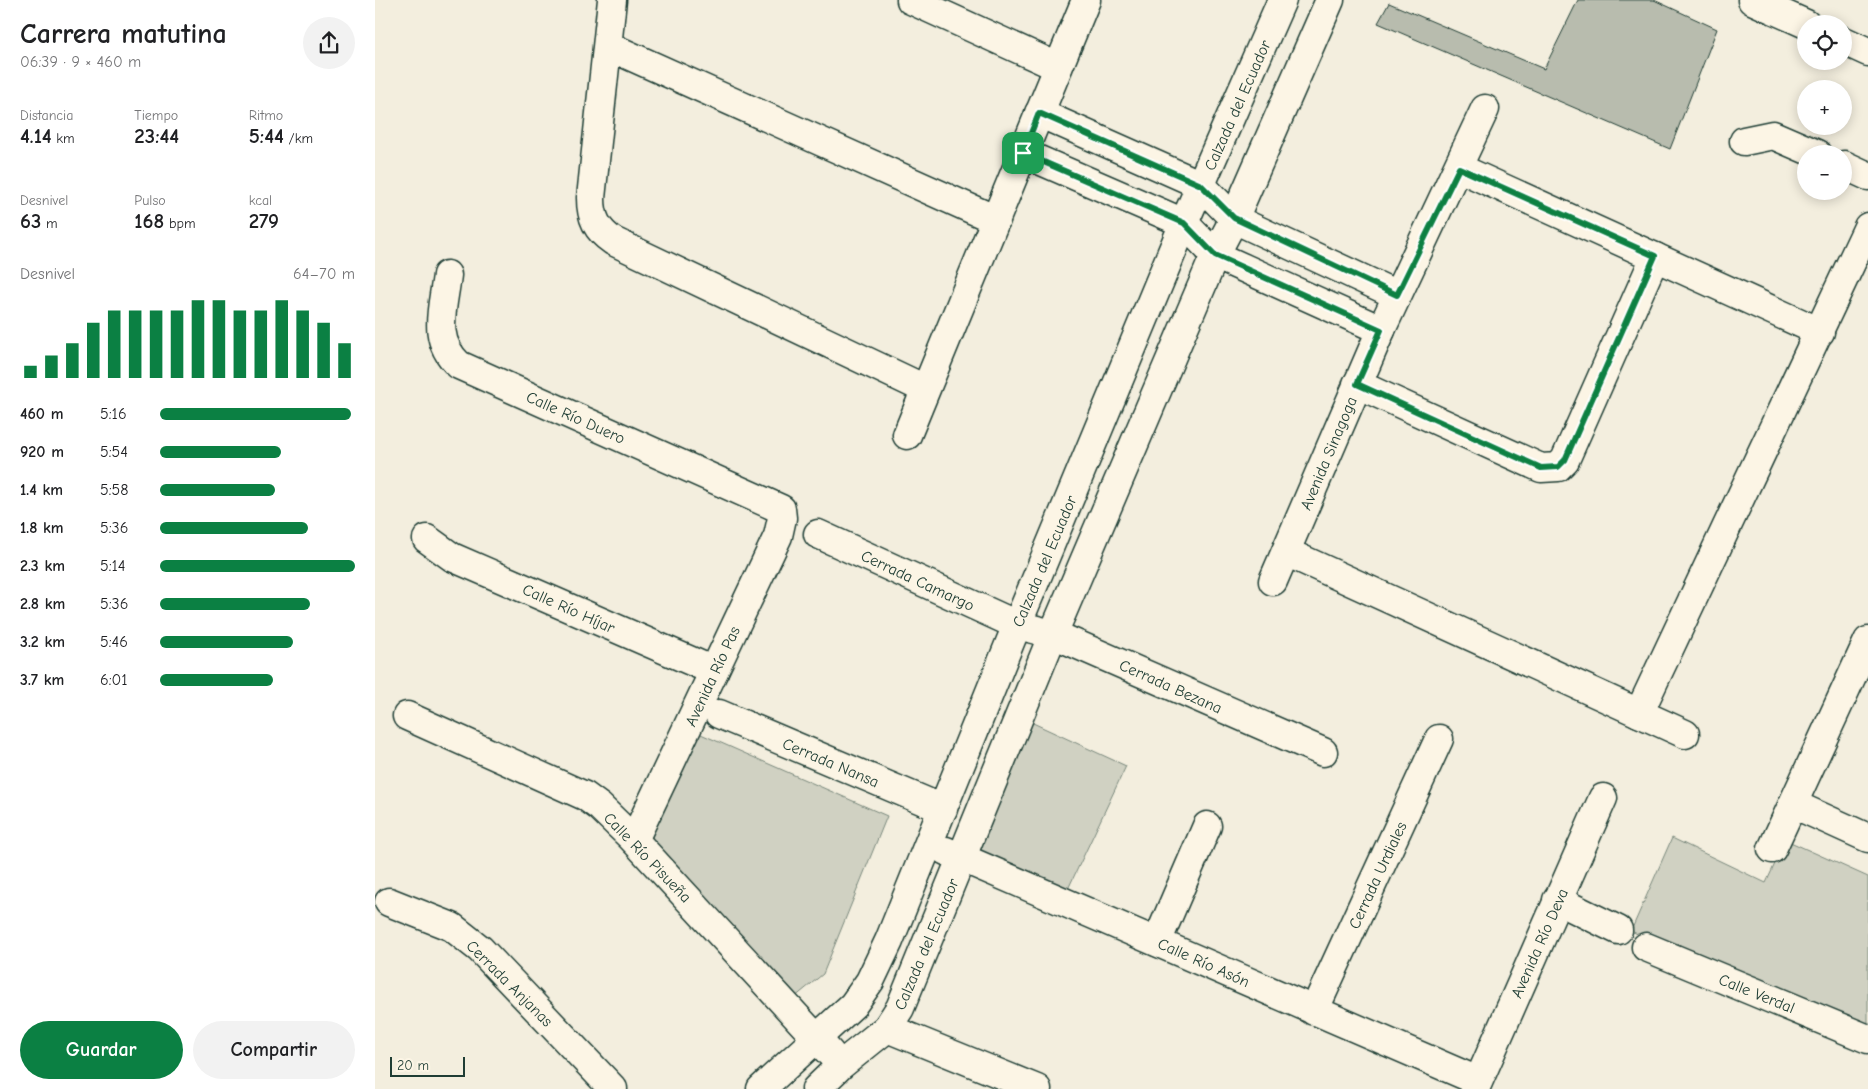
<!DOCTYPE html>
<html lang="es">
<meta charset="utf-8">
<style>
body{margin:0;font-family:"Comic Neue",sans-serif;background:#f2f2f2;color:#202124;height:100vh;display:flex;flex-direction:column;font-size:19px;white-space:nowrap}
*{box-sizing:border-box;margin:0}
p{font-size:16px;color:#757577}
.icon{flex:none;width:28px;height:28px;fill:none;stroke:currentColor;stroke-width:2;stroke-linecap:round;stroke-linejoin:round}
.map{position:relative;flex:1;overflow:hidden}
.details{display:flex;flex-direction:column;background:#fff;width:375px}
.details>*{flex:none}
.fabs{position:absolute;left:1422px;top:15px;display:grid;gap:10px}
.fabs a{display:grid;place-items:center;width:55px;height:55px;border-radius:50%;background:#fff;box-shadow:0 2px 12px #0003;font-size:25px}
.scale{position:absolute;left:15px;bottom:12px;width:75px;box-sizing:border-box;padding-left:5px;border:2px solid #1f3d34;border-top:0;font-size:14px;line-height:18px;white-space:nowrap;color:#1f3d34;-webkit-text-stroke:4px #fcf5e5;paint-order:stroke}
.pin{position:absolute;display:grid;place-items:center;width:42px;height:42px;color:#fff;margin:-21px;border-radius:10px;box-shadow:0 2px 8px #0006}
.round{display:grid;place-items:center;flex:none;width:52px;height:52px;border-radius:26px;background:#f2f2f2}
.headline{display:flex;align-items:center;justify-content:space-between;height:85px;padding:0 20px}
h1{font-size:28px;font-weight:700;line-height:38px}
.metrics{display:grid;grid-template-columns:repeat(3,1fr);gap:8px;height:85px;padding:5px 20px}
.metrics div{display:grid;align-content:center}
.metrics b{font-size:21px;font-weight:700}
.metrics small{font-size:14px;font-weight:400}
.metrics p{font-size:14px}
.chart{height:140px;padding:10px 20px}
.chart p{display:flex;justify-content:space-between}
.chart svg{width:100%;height:90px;margin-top:5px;stroke:#0b8043;stroke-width:6}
.cta{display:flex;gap:10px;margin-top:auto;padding:10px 20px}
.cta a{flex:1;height:58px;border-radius:30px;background:#0b8043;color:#fff;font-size:20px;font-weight:700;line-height:58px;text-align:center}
.cta a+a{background:#f2f2f2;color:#202124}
ul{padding:0 20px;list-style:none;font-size:16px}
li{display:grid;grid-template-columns:80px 60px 1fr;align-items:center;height:38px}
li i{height:12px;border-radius:6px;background:#0b8043}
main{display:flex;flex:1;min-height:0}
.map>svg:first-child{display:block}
.green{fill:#d0d1c2;stroke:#78877b}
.building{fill:#b8bcae;stroke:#1f3d34}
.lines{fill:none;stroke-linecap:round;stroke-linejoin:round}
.minor-casing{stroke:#1f3d34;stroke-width:31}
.minor{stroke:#fcf5e5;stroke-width:28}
.route-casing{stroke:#fff;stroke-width:10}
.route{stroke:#0b8043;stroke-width:6}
.labels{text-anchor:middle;stroke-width:4;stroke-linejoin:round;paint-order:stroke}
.street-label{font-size:16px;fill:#1f3d34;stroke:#fcf5e5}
</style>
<main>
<section class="details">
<div class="headline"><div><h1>Carrera matutina</h1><p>06:39 · 9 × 460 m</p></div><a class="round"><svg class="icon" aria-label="share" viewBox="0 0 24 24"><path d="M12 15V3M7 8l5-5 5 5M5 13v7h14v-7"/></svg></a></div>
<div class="metrics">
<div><p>Distancia</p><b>4.14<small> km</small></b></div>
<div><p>Tiempo</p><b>23:44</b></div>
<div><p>Ritmo</p><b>5:44<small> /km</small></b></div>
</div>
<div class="metrics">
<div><p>Desnivel</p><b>63<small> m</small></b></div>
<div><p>Pulso</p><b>168<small> bpm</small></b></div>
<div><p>kcal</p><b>279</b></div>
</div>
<div class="chart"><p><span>Desnivel</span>64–70 m</p>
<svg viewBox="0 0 160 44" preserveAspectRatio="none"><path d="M5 44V38M15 44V33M25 44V27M35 44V17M45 44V11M55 44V11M65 44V11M75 44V11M85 44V6M95 44V6M105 44V11M115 44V11M125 44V6M135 44V11M145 44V17M155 44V27"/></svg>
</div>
<ul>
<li><b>460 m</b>5:16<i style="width:98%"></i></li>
<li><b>920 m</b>5:54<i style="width:62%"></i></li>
<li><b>1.4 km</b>5:58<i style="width:59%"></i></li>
<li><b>1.8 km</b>5:36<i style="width:76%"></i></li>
<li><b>2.3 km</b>5:14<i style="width:100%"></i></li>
<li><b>2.8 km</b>5:36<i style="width:77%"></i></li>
<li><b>3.2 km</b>5:46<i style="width:68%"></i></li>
<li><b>3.7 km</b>6:01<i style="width:58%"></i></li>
</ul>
<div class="cta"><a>Guardar</a><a>Compartir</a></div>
</section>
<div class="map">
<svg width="1493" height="1089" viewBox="0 0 1493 1089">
<rect width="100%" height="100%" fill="#f3eede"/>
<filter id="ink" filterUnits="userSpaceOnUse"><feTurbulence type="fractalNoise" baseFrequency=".02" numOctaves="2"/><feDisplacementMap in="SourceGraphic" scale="10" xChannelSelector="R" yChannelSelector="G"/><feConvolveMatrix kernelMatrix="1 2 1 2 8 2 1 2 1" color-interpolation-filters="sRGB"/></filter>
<g filter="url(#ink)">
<!-- green -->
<g class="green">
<polygon points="645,717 751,766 693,889 590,847"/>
<polygon points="319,731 512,816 448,974 419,998 270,841"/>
<polygon points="1297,838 1391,883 1411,840 1493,877 1493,1039 1256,931"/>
</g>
<!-- building -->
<polygon class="building" points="1203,0 1279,0 1342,29 1295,149 1003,23 1014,3 1169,69"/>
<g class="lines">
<!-- minor casing -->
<g class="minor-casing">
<g id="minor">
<path d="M237 0 216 198C216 218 222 230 238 241L550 389"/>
<polyline points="536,0 683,67"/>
<polyline points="1377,0 1431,24"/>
<polyline points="1469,41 1493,52"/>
<polyline points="233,46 621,220"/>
<polyline points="664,113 826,185 859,219 1022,295"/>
<polyline points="1369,141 1398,135 1442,154"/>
<polyline points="648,153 809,223 840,255 1006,330"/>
<polyline points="1469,165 1493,176"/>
<polyline points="1084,168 1445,332"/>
<path d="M72 275C68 309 56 339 84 365L406 509 407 518 403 536 259 840"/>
<polyline points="982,384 1166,468 1183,467 1190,460 1280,257"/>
<polyline points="532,435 711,0"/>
<polyline points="443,534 642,625 678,634 948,752"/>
<polyline points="52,539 77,557 339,671"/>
<polyline points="911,552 1310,734"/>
<polyline points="898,581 1006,330 1110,109"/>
<polyline points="1264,713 1493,227"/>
<polyline points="344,714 568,809"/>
<polyline points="32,716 210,796 225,807 259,840 455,1053"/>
<polyline points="1418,804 1493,838"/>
<polyline points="1397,849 1493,641"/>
<polyline points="571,851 1103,1081"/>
<polyline points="1182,900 1243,930"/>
<polyline points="14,902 77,927 105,949 238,1089"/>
<polyline points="782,942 832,826"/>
<polyline points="1271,947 1493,1039"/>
<polyline points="939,1011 1064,739"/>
<polyline points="512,1028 662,1089"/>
<polyline points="386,1089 478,1005 495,981 514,941 642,625 809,223 907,0"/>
<polyline points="441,1089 466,1065 512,1028 525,1008 678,634 840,255 859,219 955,0"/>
<polyline points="1100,1089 1228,798"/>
</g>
</g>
<!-- minor -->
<use href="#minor" class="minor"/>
</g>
</g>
<g class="lines" filter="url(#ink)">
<!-- route casing -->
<g class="route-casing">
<polygon id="route" points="664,113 826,185 859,218 1022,295 1084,168 1280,256 1190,460 1183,467 1166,468 982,384 1006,330 840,255 809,223 648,153"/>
</g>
<!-- route -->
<use href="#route" class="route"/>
</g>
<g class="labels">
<!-- street labels -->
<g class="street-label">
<text transform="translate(862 105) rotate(-66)" y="6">Calzada del Ecuador</text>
<text transform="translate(201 417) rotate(24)" y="6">Calle Río Duero</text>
<text transform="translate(953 453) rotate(-67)" y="6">Avenida Sinagoga</text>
<text transform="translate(669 561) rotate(-67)" y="6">Calzada del Ecuador</text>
<text transform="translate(543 580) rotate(25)" y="6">Cerrada Camargo</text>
<text transform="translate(194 608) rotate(24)" y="6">Calle Río Híjar</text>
<text transform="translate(337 676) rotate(-65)" y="6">Avenida Río Pas</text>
<text transform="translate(796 686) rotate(24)" y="6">Cerrada Bezana</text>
<text transform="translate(456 762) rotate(23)" y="6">Cerrada Nansa</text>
<text transform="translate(273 857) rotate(46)" y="6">Calle Río Pisueña</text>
<text transform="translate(1002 875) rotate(-65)" y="6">Cerrada Urdiales</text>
<text transform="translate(1164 943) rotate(-66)" y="6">Avenida Río Deva</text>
<text transform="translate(551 944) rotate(-67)" y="6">Calzada del Ecuador</text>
<text transform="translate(829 962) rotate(24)" y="6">Calle Río Asón</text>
<text transform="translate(135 983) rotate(45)" y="6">Cerrada Anjanas</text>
<text transform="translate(1382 993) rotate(22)" y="6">Calle Verdal</text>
</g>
</g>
</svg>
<div class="fabs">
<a><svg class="icon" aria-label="locate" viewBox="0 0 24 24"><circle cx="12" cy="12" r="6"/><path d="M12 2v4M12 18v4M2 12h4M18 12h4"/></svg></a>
<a>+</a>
<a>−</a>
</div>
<div class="scale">20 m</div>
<div class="pin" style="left:648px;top:153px;background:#1e9e55"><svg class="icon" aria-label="arrive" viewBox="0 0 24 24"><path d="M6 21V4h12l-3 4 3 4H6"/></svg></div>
</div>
</main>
